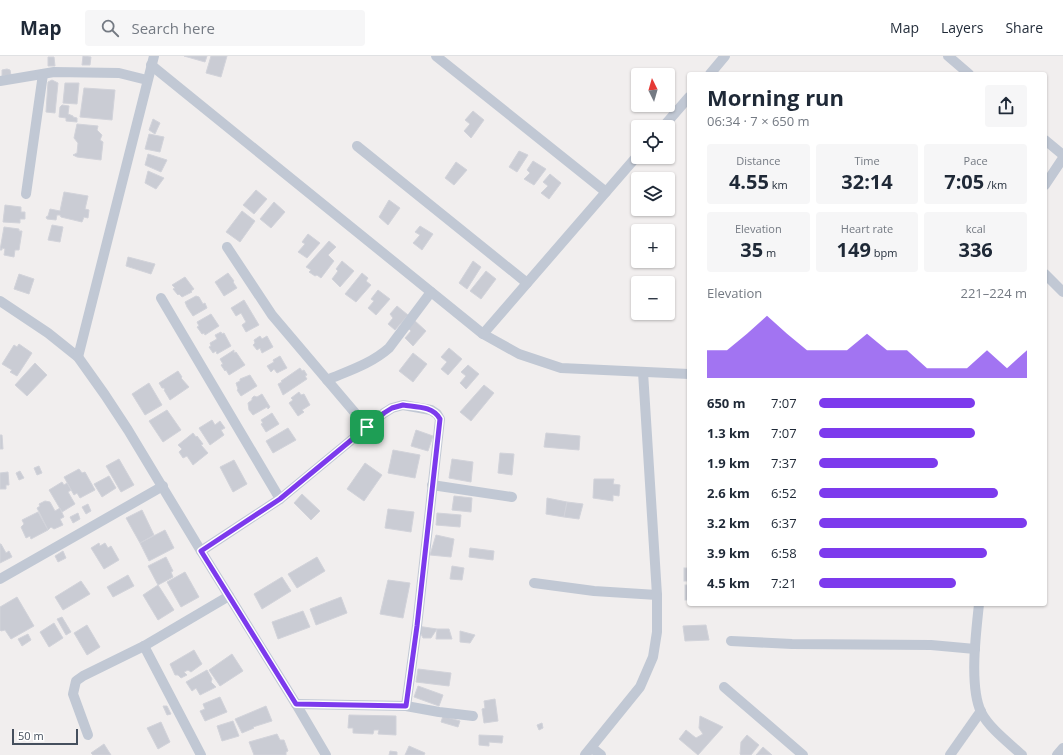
<!DOCTYPE html>
<meta charset="utf-8">
<style>
body{margin:0;font-family:"Open Sans",sans-serif;background:#f6f6f7;color:#1f2937;height:100vh;display:flex;flex-direction:column;font-size:15px;white-space:nowrap}
*{box-sizing:border-box;margin:0}
p{font-size:13px;color:#747a83}
.icon{flex:none;width:22px;height:22px;fill:none;stroke:currentColor;stroke-width:2;stroke-linecap:round;stroke-linejoin:round}
.map{position:relative;flex:1;overflow:hidden}
.panel{position:absolute;left:687px;top:16px;width:360px;height:534px;display:flex;flex-direction:column;background:#fff;border-radius:4px;box-shadow:0 1px 3px #0004}
.panel>*{flex:none}
.needle{width:26px;rotate:355deg}
.tools{position:absolute;left:631px;top:12px;display:grid;gap:8px}
.tools a{display:grid;place-items:center;width:44px;height:44px;border-radius:4px;background:#fff;box-shadow:0 1px 3px #0004;font-size:20px}
.scale{position:absolute;left:12px;bottom:10px;width:66px;box-sizing:border-box;padding-left:4px;border:2px solid #454f5d;border-top:0;font-size:11px;line-height:14px;white-space:nowrap;color:#454f5d;-webkit-text-stroke:3px #fff;paint-order:stroke}
.pin{position:absolute;display:grid;place-items:center;width:34px;height:34px;color:#fff;margin:-17px;border-radius:8px;box-shadow:0 2px 6px #0006}
.round{display:grid;place-items:center;flex:none;width:42px;height:42px;border-radius:4px;background:#f6f6f7}
.head{display:flex;align-items:center;justify-content:space-between;height:68px;padding:0 20px}
h1{font-size:22px;font-weight:700;line-height:30px}
.metrics{display:grid;grid-template-columns:repeat(3,1fr);gap:6px;height:68px;padding:4px 20px}
.metrics div{display:grid;align-content:center;border-radius:4px;background:#f6f6f7;text-align:center}
.metrics b{font-size:20px;font-weight:700}
.metrics small{font-size:11px;font-weight:400}
.metrics p{font-size:11px}
.chart{height:112px;padding:8px 20px}
.chart p{display:flex;justify-content:space-between}
.chart svg{width:100%;height:72px;margin-top:4px;fill:#7c3aed;opacity:.7}
ul{padding:0 20px;list-style:none;font-size:13px}
li{display:grid;grid-template-columns:64px 48px 1fr;align-items:center;height:30px}
li i{height:10px;border-radius:5px;background:#7c3aed}
header{display:flex;align-items:center;gap:24px;box-sizing:border-box;height:56px;padding:0 20px;background:#fff;border-bottom:1px solid #e0e1e3}
header strong{font-size:19px}
nav{display:flex;gap:22px;margin-inline-start:auto;font-size:14px}
.search{width:280px;height:36px;background:#f6f6f7;display:flex;align-items:center;gap:10px;box-sizing:border-box;padding:0 14px;border-radius:4px;color:#747a83;font-size:15px}
.map>svg:first-child{display:block}
.building{fill:#caccd4;stroke:#d2d3da}
.lines{fill:none;stroke-linecap:round;stroke-linejoin:round}
.minor{stroke:#c1c8d4;stroke-width:10}
.route-casing{stroke:#fff;stroke-width:8}
.route{stroke:#7c3aed;stroke-width:5}
</style>
<header>
<strong>Map</strong>
<div class="search"><svg class="icon" aria-label="search" viewBox="0 0 24 24"><circle cx="10" cy="10" r="6"/><path d="M15 15l6 6"/></svg>Search here</div>
<nav><a>Map</a><a>Layers</a><a>Share</a></nav>
</header>
<div class="map">
<svg width="1063" height="699" viewBox="0 0 1063 699">
<rect width="100%" height="100%" fill="#f1eeee"/>
<!-- building -->
<g class="building">
<polygon points="83,0 91,1 90,9 82,9"/>
<polygon points="184,0 207,0 205,6"/>
<polygon points="211,0 227,0 221,21 206,17"/>
<polygon points="48,1 54,1 55,10 48,10"/>
<polygon points="7,13 10,14 11,19 2,20 2,14"/>
<polygon points="52,24 58,27 55,57 46,56 48,26"/>
<polygon points="65,27 79,27 77,48 63,47"/>
<polygon points="84,32 115,34 112,64 80,61"/>
<polygon points="62,49 69,50 68,58 73,60 73,61 77,62 77,66 66,65 66,62 59,61 60,51"/>
<polygon points="473,55 484,64 471,82 464,75 470,68 465,64"/>
<polygon points="153,63 160,67 155,78 149,74"/>
<polygon points="77,68 98,70 97,74 102,79 100,84 103,86 101,104 77,101 73,99 77,97 78,87 74,82"/>
<polygon points="149,78 164,81 160,96 145,93"/>
<polygon points="519,95 528,99 517,116 509,111"/>
<polygon points="148,98 167,104 161,116 145,109"/>
<polygon points="533,105 546,113 534,129 524,123 530,117 527,114"/>
<polygon points="456,106 467,114 454,129 445,122"/>
<polygon points="148,115 164,122 156,133 145,127"/>
<polygon points="550,118 561,127 549,143 541,137 548,130 543,126"/>
<polygon points="256,134 267,143 254,158 243,149"/>
<polygon points="64,136 88,140 85,153 89,154 88,162 84,161 82,166 61,161 60,159 57,159 56,164 47,163 46,161 48,160 50,153 60,155"/>
<polygon points="389,144 400,152 388,169 379,161"/>
<polygon points="274,146 285,156 271,172 260,163"/>
<polygon points="5,149 21,151 21,156 25,156 25,163 20,163 20,167 3,166"/>
<polygon points="242,155 255,165 240,186 226,176"/>
<polygon points="52,169 63,171 60,186 48,184"/>
<polygon points="420,170 433,178 422,194 413,187 420,179 415,176"/>
<polygon points="4,171 19,173 19,175 22,175 19,194 15,194 14,201 4,199 5,193 2,192 2,194 0,194"/>
<polygon points="308,178 320,187 307,202 298,196 305,188 302,186"/>
<polygon points="329,185 336,191 328,199 334,205 321,222 317,219 315,220 309,216 311,214 306,211"/>
<polygon points="128,201 155,208 151,218 126,210"/>
<polygon points="342,205 354,215 340,231 332,223 338,215 336,213"/>
<polygon points="473,205 481,211 467,233 459,227"/>
<polygon points="486,215 496,223 481,243 470,235"/>
<polygon points="228,217 234,225 233,226 237,232 224,240 215,226"/>
<polygon points="362,217 368,222 366,225 371,229 356,246 345,238"/>
<polygon points="19,218 34,223 29,238 14,233"/>
<polygon points="185,221 194,233 191,235 192,236 182,241 179,238 178,239 173,233 175,232 172,229"/>
<polygon points="378,234 390,243 376,259 368,252 374,245 371,243"/>
<polygon points="196,240 199,241 203,248 205,247 207,252 193,260 187,251 185,246"/>
<polygon points="244,244 259,269 246,276 242,269 246,266 241,257 236,260 231,252"/>
<polygon points="397,250 408,259 395,274 388,268 393,262 390,258"/>
<polygon points="211,258 219,270 205,279 204,277 202,278 197,271 199,270 197,266"/>
<polygon points="414,264 426,275 413,290 405,282 411,275 408,272"/>
<polygon points="221,276 222,278 224,277 231,290 217,298 216,295 213,297 209,291 211,290 210,287 217,283 215,279"/>
<polygon points="260,280 262,283 267,280 273,291 262,297 260,292 257,294 253,289 255,287 254,284"/>
<polygon points="19,288 32,297 17,320 10,316 12,314 2,308 14,289 17,291"/>
<polygon points="449,292 462,303 448,319 441,313 447,306 441,301"/>
<polygon points="234,294 234,297 236,296 245,309 229,319 226,314 225,315 221,309 223,308 220,303"/>
<polygon points="413,297 427,308 413,326 399,315"/>
<polygon points="280,300 287,312 277,317 274,313 271,316 267,310 274,306 273,304"/>
<polygon points="35,307 47,319 27,340 15,329"/>
<polygon points="468,309 479,318 466,333 460,327 466,320 461,316"/>
<polygon points="300,312 302,315 304,314 307,319 305,320 307,323 283,339 278,328 282,326 281,325"/>
<polygon points="178,315 182,321 181,322 189,331 170,344 164,334 165,334 164,332 162,332 159,327"/>
<polygon points="250,319 257,330 241,340 237,334 238,333 236,327 240,325 240,323"/>
<polygon points="149,327 162,349 145,359 132,338"/>
<polygon points="484,329 494,337 471,365 460,356"/>
<polygon points="299,336 301,339 304,338 310,349 302,354 304,356 298,360 289,347 293,344 291,342"/>
<polygon points="262,338 270,351 268,353 267,351 253,359 249,354 248,347 252,344 252,342 254,340 257,341"/>
<polygon points="167,354 181,374 163,386 149,365"/>
<polygon points="272,357 279,368 266,376 261,368 263,367 261,364"/>
<polygon points="212,364 215,369 220,365 225,372 221,374 224,379 210,389 199,372"/>
<polygon points="288,372 296,384 273,397 266,385"/>
<polygon points="416,374 433,380 428,395 411,390"/>
<polygon points="193,377 196,381 197,380 203,388 201,389 208,397 193,409 187,400 183,402 179,396 182,393 178,389"/>
<polygon points="546,377 580,380 579,394 544,391"/>
<polygon points="0,379 2,379 3,393 0,393"/>
<polygon points="393,394 420,399 415,422 388,417"/>
<polygon points="500,397 514,398 512,419 498,417"/>
<polygon points="119,403 134,429 121,436 106,410"/>
<polygon points="452,403 473,406 471,426 449,422"/>
<polygon points="234,404 247,428 233,436 220,411"/>
<polygon points="365,407 382,419 364,445 347,433"/>
<polygon points="39,410 42,417 37,419 34,412"/>
<polygon points="79,413 82,417 85,416 95,434 80,442 77,437 74,439 64,421"/>
<polygon points="20,415 24,422 19,424 16,417"/>
<polygon points="8,416 9,429 6,429 6,433 0,433 0,417"/>
<polygon points="109,420 116,432 102,441 94,428"/>
<polygon points="594,423 614,423 613,428 620,429 619,440 613,439 613,445 593,442"/>
<polygon points="62,426 64,429 67,427 71,434 68,436 75,448 62,456 49,434"/>
<polygon points="302,438 320,455 311,464 294,447"/>
<polygon points="454,440 472,442 471,456 452,454"/>
<polygon points="547,442 567,446 564,461 546,458"/>
<polygon points="45,445 50,446 55,455 60,452 64,461 60,463 63,469 54,473 51,471 48,474 37,452 40,450 39,448"/>
<polygon points="567,446 583,448 579,463 564,461"/>
<polygon points="88,448 91,455 86,458 82,451"/>
<polygon points="388,453 414,456 411,476 385,472"/>
<polygon points="142,454 154,479 140,487 126,462"/>
<polygon points="38,456 48,474 31,483 30,480 26,482 21,471 24,468 22,464"/>
<polygon points="78,457 80,463 73,467 70,461"/>
<polygon points="437,457 461,459 460,471 436,469"/>
<polygon points="165,474 174,492 149,505 140,487"/>
<polygon points="436,479 454,483 451,501 430,499"/>
<polygon points="99,487 100,490 105,487 108,492 111,490 119,504 104,513 91,492"/>
<polygon points="0,488 1,488 6,497 9,495 12,501 0,507"/>
<polygon points="470,492 494,495 493,504 469,501"/>
<polygon points="63,495 66,502 58,506 55,500"/>
<polygon points="166,501 173,515 171,516 173,521 158,529 148,510"/>
<polygon points="317,501 325,515 297,532 288,518"/>
<polygon points="452,510 464,512 462,524 450,523"/>
<rect x="684" y="512" width="5" height="13"/>
<polygon points="185,516 199,541 181,551 167,526"/>
<polygon points="128,519 134,530 113,541 107,531"/>
<polygon points="282,521 291,535 262,553 254,538"/>
<polygon points="388,524 410,527 403,562 380,558"/>
<polygon points="81,525 90,538 63,554 55,541"/>
<polygon points="158,529 174,554 158,564 143,539"/>
<rect x="685" y="529" width="4" height="15"/>
<polygon points="17,541 34,570 11,583 5,574 1,575 0,574 0,551"/>
<polygon points="341,541 347,557 316,569 310,553"/>
<polygon points="303,555 310,571 278,583 272,566"/>
<polygon points="62,561 71,576 66,579 57,563"/>
<polygon points="54,567 63,582 49,591 40,576"/>
<polygon points="87,569 100,591 87,599 74,577"/>
<polygon points="706,569 709,584 685,585 683,570"/>
<polygon points="417,570 437,573 431,582 423,582"/>
<polygon points="437,573 449,573 452,583 436,583"/>
<polygon points="460,575 475,579 470,587 460,586"/>
<polygon points="28,578 31,584 22,590 18,583"/>
<polygon points="194,594 202,608 191,616 188,614 184,616 187,619 181,622 178,619 175,619 170,608"/>
<polygon points="232,598 243,615 220,630 209,614"/>
<polygon points="418,613 451,617 449,630 416,626"/>
<polygon points="207,614 212,623 211,626 216,631 200,639 196,632 192,635 186,626"/>
<polygon points="418,630 443,639 439,650 414,641"/>
<polygon points="220,641 227,656 205,665 200,655 205,653 203,648"/>
<polygon points="495,643 498,665 484,667 482,653 485,652 484,645"/>
<polygon points="163,650 167,650 171,658 167,659"/>
<polygon points="266,650 272,665 253,671 254,672 242,677 235,663"/>
<polygon points="349,659 396,660 396,679 378,678 379,674 374,674 373,678 353,677 353,672 348,672"/>
<polygon points="443,660 460,665 458,671 441,666"/>
<polygon points="700,660 723,671 698,699 679,683 686,674 696,682 703,678 699,672"/>
<polygon points="233,665 239,680 222,685 217,670"/>
<polygon points="161,666 170,686 158,693 147,672"/>
<polygon points="542,667 543,672 539,674 537,669"/>
<polygon points="277,678 280,684 284,684 288,695 286,696 286,699 254,699 249,686"/>
<polygon points="479,679 503,680 502,687 489,686 489,690 479,689"/>
<polygon points="747,679 759,689 751,699 741,699 740,698 741,686"/>
<polygon points="104,688 111,699 93,699 91,697"/>
<polygon points="409,690 425,697 424,699 405,699"/>
<polygon points="763,691 772,699 756,699"/>
<polygon points="390,695 397,696 397,699 389,699"/>
</g>
<g class="lines">
<!-- minor -->
<g class="minor">
<polyline points="436,0 606,136"/>
<polyline points="948,0 969,18"/>
<polyline points="151,9 483,278 519,298 561,312 689,318"/>
<polyline points="710,18 725,0"/>
<polyline points="0,25 54,16 119,17 147,24"/>
<polyline points="663,71 689,41"/>
<polyline points="1045,84 1063,99"/>
<polyline points="357,90 527,227"/>
<polyline points="1045,129 1063,102"/>
<polyline points="26,138 43,18"/>
<polyline points="227,191 272,259 367,371"/>
<polyline points="1045,218 1063,236"/>
<polyline points="161,242 280,443"/>
<polyline points="0,245 48,277 78,301 105,339 128,374 201,495 296,648 326,699"/>
<polyline points="483,278 638,99"/>
<polyline points="78,301 154,0"/>
<path d="M327 324C348 315 371 308 389 292L431 236"/>
<polyline points="432,429 512,441"/>
<polyline points="201,495 280,443 384,357 392,352 403,349 431,354 437,358 440,363 417,570 406,650"/>
<polyline points="0,523 163,430"/>
<polyline points="534,527 594,535 657,539"/>
<path d="M979 548C976 577 969 630 981 656 989 672 1009 687 1022 699"/>
<polyline points="731,585 792,588 931,589 975,593"/>
<polyline points="144,590 201,699"/>
<polyline points="724,631 803,699"/>
<polyline points="296,648 406,650 439,656 473,660"/>
<polyline points="88,679 73,638 76,625 83,620 144,590 229,540"/>
<polyline points="592,692 601,699"/>
<polyline points="585,699 640,631 653,601 657,576 657,539 643,316"/>
<polyline points="950,699 981,655"/>
<polyline points="1057,699 1063,692"/>
</g>
</g>
<g class="lines">
<!-- route casing -->
<g class="route-casing">
<path id="route" d="M403 349C416 351 433 350 440 363L417 570 406 650 296 648 201 495 280 443 384 357 392 352Z"/>
</g>
<!-- route -->
<use href="#route" class="route"/>
</g>
</svg>
<div class="tools">
<a><svg class="needle" viewBox="-14 -14 28 28"><path d="M0-13l5 13h-10z" fill="#e53935"/><path d="M0 13l5-13h-10z" fill="#747a83"/></svg></a>
<a><svg class="icon" aria-label="locate" viewBox="0 0 24 24"><circle cx="12" cy="12" r="6"/><path d="M12 2v4M12 18v4M2 12h4M18 12h4"/></svg></a>
<a><svg class="icon" aria-label="layers" viewBox="0 0 24 24"><path d="M12 4l9 5-9 5-9-5zM3 14l9 5 9-5"/></svg></a>
<a>+</a>
<a>−</a>
</div>
<div class="scale">50 m</div>
<div class="pin" style="left:367px;top:371px;background:#1e9e55"><svg class="icon" aria-label="arrive" viewBox="0 0 24 24"><path d="M6 21V4h12l-3 4 3 4H6"/></svg></div>
<section class="panel">
<div class="head"><div><h1>Morning run</h1><p>06:34 · 7 × 650 m</p></div><a class="round"><svg class="icon" aria-label="share" viewBox="0 0 24 24"><path d="M12 15V3M7 8l5-5 5 5M5 13v7h14v-7"/></svg></a></div>
<div class="metrics">
<div><p>Distance</p><b>4.55<small> km</small></b></div>
<div><p>Time</p><b>32:14</b></div>
<div><p>Pace</p><b>7:05<small> /km</small></b></div>
</div>
<div class="metrics">
<div><p>Elevation</p><b>35<small> m</small></b></div>
<div><p>Heart rate</p><b>149<small> bpm</small></b></div>
<div><p>kcal</p><b>336</b></div>
</div>
<div class="chart"><p><span>Elevation</span>221–224 m</p>
<svg viewBox="0 0 160 44" preserveAspectRatio="none"><path d="M0 44V27L10 27L20 17L30 6L40 17L50 27L60 27L70 27L80 17L90 27L100 27L110 38L120 38L130 38L140 27L150 38L160 27V44z"/></svg>
</div>
<ul>
<li><b>650 m</b>7:07<i style="width:75%"></i></li>
<li><b>1.3 km</b>7:07<i style="width:75%"></i></li>
<li><b>1.9 km</b>7:37<i style="width:57%"></i></li>
<li><b>2.6 km</b>6:52<i style="width:86%"></i></li>
<li><b>3.2 km</b>6:37<i style="width:100%"></i></li>
<li><b>3.9 km</b>6:58<i style="width:81%"></i></li>
<li><b>4.5 km</b>7:21<i style="width:66%"></i></li>
</ul>
</section>
</div>
